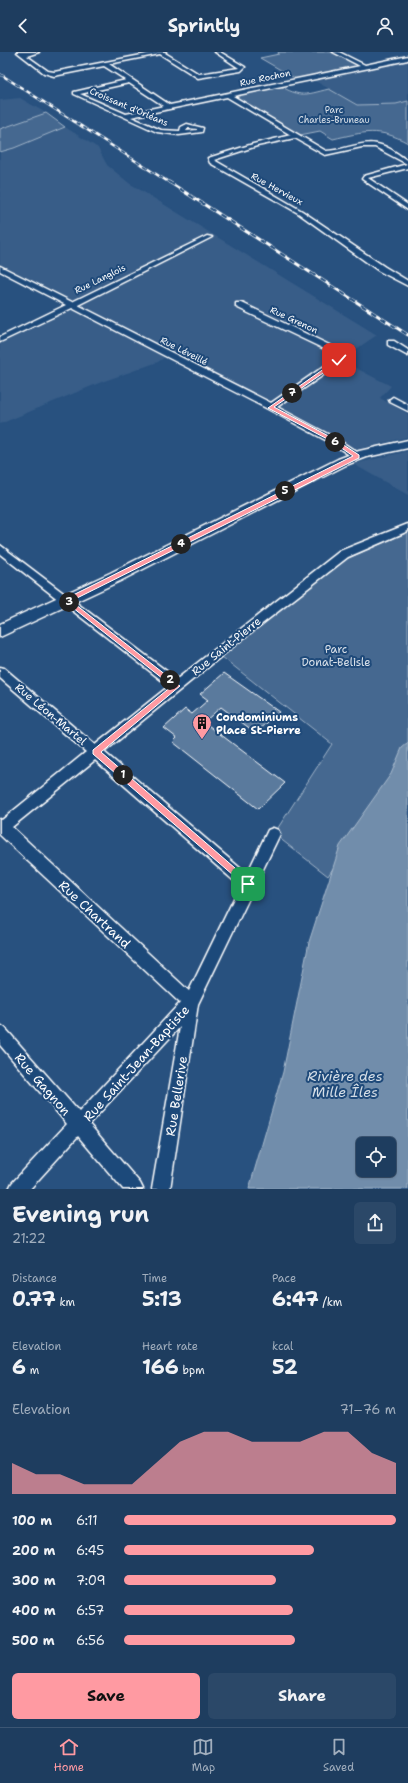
<!DOCTYPE html>
<meta charset="utf-8">
<style>
body{margin:0;font-family:"Shantell Sans",sans-serif;background:#2b4868;color:#f1f3f6;height:100vh;display:flex;flex-direction:column;font-size:15px;white-space:nowrap}
*{box-sizing:border-box;margin:0}
p{font-size:13px;color:#a1aebd}
.icon{flex:none;width:22px;height:22px;fill:none;stroke:currentColor;stroke-width:2;stroke-linecap:round;stroke-linejoin:round}
.map{position:relative;height:1137px;overflow:hidden}
.sheet{display:flex;flex-direction:column;background:#1e3d5f;flex:1}
.sheet>*{flex:none}
.buttons{position:absolute;left:356px;top:1085px;display:grid;gap:8px}
.buttons a{display:grid;place-items:center;width:40px;height:40px;border-radius:6px;background:#1e3d5f;box-shadow:0 1px 3px #0004,0 0 0 1px #3c5674;font-size:20px}
.pin{position:absolute;display:grid;place-items:center;width:34px;height:34px;color:#fff;margin:-17px;border-radius:8px;box-shadow:0 2px 6px #0006}
.km{position:absolute;width:20px;height:20px;margin:-10px;border-radius:50%;background:#222;color:#fff;font-size:11px;line-height:20px;text-align:center}
.round{display:grid;place-items:center;flex:none;width:42px;height:42px;border-radius:6px;background:#2b4868}
.headline{display:flex;align-items:center;justify-content:space-between;height:68px;padding:0 12px}
h1{font-size:22px;font-weight:700;line-height:30px}
.stats{display:grid;grid-template-columns:repeat(3,1fr);gap:6px;height:68px;padding:4px 12px}
.stats div{display:grid;align-content:center}
.stats b{font-size:20px;font-weight:700}
.stats small{font-size:11px;font-weight:400}
.stats p{font-size:11px}
.chart{height:112px;padding:8px 12px}
.chart p{display:flex;justify-content:space-between}
.chart svg{width:100%;height:72px;margin-top:4px;fill:#ff9aa2;opacity:.7}
.button{display:flex;gap:8px;margin-top:auto;padding:8px 12px}
.button a{flex:1;height:46px;border-radius:6px;background:#ff9aa2;color:#111;font-size:16px;font-weight:700;line-height:46px;text-align:center}
.button a+a{background:#2b4868;color:#f1f3f6}
ul{padding:0 12px;list-style:none;font-size:13px}
li{display:grid;grid-template-columns:64px 48px 1fr;align-items:center;height:30px}
li i{height:10px;border-radius:5px;background:#ff9aa2}
header{display:flex;justify-content:space-between;align-items:center;height:52px;padding:0 12px;background:#1e3d5f;font-size:18px;font-weight:700}
.dock{display:flex;justify-content:space-around;align-items:center;height:56px;border-top:1px solid #3c5674;background:#1e3d5f;font-size:11px;color:#a1aebd}
.dock a{display:grid;justify-items:center;gap:2px}
.dock .on{color:#ff9aa2}
.map>svg:first-child{display:block}
.built{fill:#375d88}
.green{fill:#446890;stroke:#a2b4c8}
.water{fill:#718dab;stroke:#aabbcd;fill-rule:evenodd}
.building{fill:#5a7a9d;stroke:#fff}
.lines{fill:none;stroke-linecap:round;stroke-linejoin:round}
.street-casing{stroke:#fff;stroke-width:3}
.secondary-casing{stroke:#fff;stroke-width:3}
.street{fill:#1f4a7a;fill-rule:evenodd}
.secondary{fill:#1f4a7a;fill-rule:evenodd}
.rail-far1-casing{stroke:#fff;stroke-width:2.5}
.rail-casing{stroke:#fff;stroke-width:3}
.rail-far1{stroke:#1f4a7a;stroke-width:1.5;stroke-dasharray:4.5;stroke-linecap:butt}
.rail{stroke:#1f4a7a;stroke-width:2;stroke-dasharray:6;stroke-linecap:butt}
.route{fill:#ff9aa2;stroke:#fff}
.labels{text-anchor:middle;stroke-width:4;stroke-linejoin:round;paint-order:stroke}
.far-street-label{font-size:9px;fill:#fff;stroke:#1f4a7a}
.far-park-label{font-size:9px;fill:#dae1e9;stroke:#1f4a7a}
.street-label{font-size:11px;fill:#fff;stroke:#1f4a7a}
.park-label{font-size:11px;fill:#dae1e9;stroke:#1f4a7a}
.poi-label{font-size:11px;font-weight:bold;fill:#fff;stroke:#1f4a7a;text-anchor:start}
.near-street-label{font-size:13px;fill:#fff;stroke:#1f4a7a}
.near-water-label{font-size:14px;font-style:italic;fill:#d4dde6;stroke:#1f4a7a}
</style>
<header><svg class="icon" aria-label="back" viewBox="0 0 24 24"><path d="M15 5l-7 7 7 7"/></svg>Sprintly<svg class="icon" aria-label="person" viewBox="0 0 24 24"><circle cx="12" cy="8" r="4"/><path d="M4 21q1-7 8-7t8 7"/></svg></header>
<div class="map">
<svg width="408" height="1137" viewBox="0 0 408 1137">
<rect width="100%" height="100%" fill="#28517f"/>
<filter id="ink" filterUnits="userSpaceOnUse"><feTurbulence type="fractalNoise" baseFrequency=".025" numOctaves="2"/><feDisplacementMap in="SourceGraphic" scale="8" xChannelSelector="R" yChannelSelector="G"/><feConvolveMatrix kernelMatrix="1 2 1 2 8 2 1 2 1" color-interpolation-filters="sRGB"/></filter>
<g filter="url(#ink)">
<!-- built -->
<g class="built">
<polygon points="408,6 408,49 396,52 357,53 310,26"/>
<polygon points="20,46 46,61 0,77 0,48"/>
<polygon points="65,75 98,96 107,113 129,131 377,283 340,308 391,334 380,346 408,362 408,385 355,398 169,302 158,310 99,331 0,372 0,288 70,253 0,216 0,100 14,96"/>
<polygon points="408,399 408,443 353,412"/>
</g>
<!-- green -->
<g class="green">
<polygon points="278,0 335,0 365,15 298,28 260,6 279,2"/>
<path d="M278 33C302 46 304 43 329 37L357 53 396 52 408 49V91C379 75 364 80 333 87L320 79 295 84 228 43Z"/>
<polygon points="46,61 65,75 14,96 0,100 0,77"/>
<polygon points="408,480 408,700 328,824 274,782 332,692 217,601 344,508"/>
</g>
<!-- water -->
<path class="water" d="M408 691V1137H249L283 1020 309 890 340 794 391 722 402 696ZM363 1092H389V1118H363Z"/>
<!-- building -->
<polygon class="building" points="224,621 279,660 256,681 221,655 204,670 285,731 258,757 173,690 177,686 164,676 185,657 192,662 208,648 200,642"/>
<g class="lines">
<!-- street casing -->
<g class="street-casing">
<g id="street">
<path d="M17 0H39L27 4 48 19 54 20 157 0H166L165 1 199 22 239 16 215 0H220L245 15 241 19 198 26 160 2 109 12 170 53 360 14 333 0H339L365 13 408 4V8L233 44 326 99C344 99 363 87 381 93 391 96 399 103 408 109V116L368 126 408 153V158L362 127 364 124 407 112 375 95H362L325 103 295 86 257 94 214 108 302 159 385 215 408 229V234L379 219 298 161 210 111 208 106 253 92 291 83 227 45 131 65 161 78 180 79 181 75 187 72 203 76 202 80 179 83 157 80 74 42V40L126 28 104 14 54 24 44 21ZM129 31 164 54 126 62 80 42ZM188 76 197 77V78L186 79Z"/>
<polygon points="207,184 212,185 78,253 271,351 339,304 236,255 236,251 242,251 348,302 348,306 277,355 337,387 360,402 360,406 354,406 331,391 268,357 72,256 0,290 0,285 66,253 0,219 0,214 72,250"/>
<polygon points="388,289 394,289 408,298 408,304 388,293"/>
<polygon points="393,345 408,353 408,359 390,350 389,348"/>
<path d="M408 472V479L348 505 240 589 104 700 247 822 268 778 273 776 278 778 280 782 198 952 170 1137H152L180 975 89 1072 140 1131 143 1137H123L78 1084 30 1137H9L12 1131 67 1072 0 993V973L5 976 79 1060 180 951 0 783V767L2 768 86 700 0 626V615L4 616 95 693 169 634 0 502V493L177 627 340 499ZM95 708 240 834 189 939 12 775Z"/>
</g>
</g>
<!-- secondary casing -->
<g class="secondary-casing">
<polygon id="secondary" points="408,388 408,396 367,405 346,413 120,529 0,585 0,572 110,521 338,407 359,399"/>
</g>
<!-- street -->
<use href="#street" class="street"/>
<!-- secondary -->
<use href="#secondary" class="secondary"/>
<!-- rail-far1 casing -->
<g class="rail-far1-casing">
<polyline id="rail-far1" points="0,22 170,131"/>
</g>
<!-- rail casing -->
<g class="rail-casing">
<polyline id="rail" points="169,130 408,283"/>
</g>
<!-- rail-far1 -->
<use href="#rail-far1" class="rail-far1"/>
<!-- rail -->
<use href="#rail" class="rail"/>
</g>
</g>
<!-- route -->
<polygon class="route" points="338,307 342,308 274,355 336,388 359,403 359,406 71,549 180,634 101,700 250,829 250,835 248,836 93,702 93,698 172,634 63,548 353,404 333,390 268,356"/>
<!-- icons -->
<defs>
<g id="building-pin" transform="scale(1)"><path d="M0 17L-7.5 6A9.5 9.5 0 1 1 7.5 6Z" fill="#ff9aa2" stroke="#1f4a7a"/><path d="M-4-6H4V6H1V3H-1V6H-4ZM-2.5-4.3h1.7v1.8h-1.7ZM.8-4.3h1.7v1.8H.8ZM-2.5-1h1.7V.8h-1.7ZM.8-1h1.7V.8H.8Z" fill="#111"/></g>
</defs>
<g fill-rule="evenodd">
<use href="#building-pin" x="202" y="671"/>
</g>
<g class="labels">
<!-- far-street labels -->
<g class="far-street-label">
<text transform="translate(265 26) rotate(-12)" y="3">Rue Rochon</text>
<text transform="translate(129 55) rotate(23)" y="3">Croissant d'Orléans</text>
<text transform="translate(277 137) rotate(29)" y="3">Rue Hervieux</text>
<text transform="translate(100 227) rotate(-26)" y="3">Rue Langlois</text>
<text transform="translate(294 268) rotate(25)" y="3">Rue Grenon</text>
<text transform="translate(184 299) rotate(27)" y="3">Rue Léveillé</text>
</g>
<!-- far-park labels -->
<g class="far-park-label">
<text x="334" y="61">Parc<tspan x="334" dy="10">Charles-Bruneau</tspan></text>
</g>
<!-- street labels -->
<g class="street-label">
<text transform="translate(226 594) rotate(-39)" y="4">Rue Saint-Pierre</text>
<text transform="translate(51 662) rotate(40)" y="4">Rue Léon-Martel</text>
</g>
<!-- park labels -->
<g class="park-label">
<text x="336" y="601">Parc<tspan x="336" dy="13">Donat-Belisle</tspan></text>
</g>
<!-- poi labels -->
<g class="poi-label">
<text x="216" y="669">Condominiums<tspan x="216" dy="13">Place St-Pierre</tspan></text>
</g>
<!-- near-street labels -->
<g class="near-street-label">
<text transform="translate(95 862) rotate(43)" y="5">Rue Chartrand</text>
<text transform="translate(136 1011) rotate(-48)" y="5">Rue Saint-Jean-Baptiste</text>
<text transform="translate(43 1032) rotate(49)" y="5">Rue Gagnon</text>
<text transform="translate(176 1044) rotate(-81)" y="5">Rue Bellerive</text>
</g>
<!-- near-water labels -->
<g class="near-water-label">
<text x="345" y="1029">Rivière des<tspan x="345" dy="16">Mille Îles</tspan></text>
</g>
</g>
</svg>
<div class="buttons">
<a><svg class="icon" aria-label="locate" viewBox="0 0 24 24"><circle cx="12" cy="12" r="6"/><path d="M12 2v4M12 18v4M2 12h4M18 12h4"/></svg></a>
</div>
<div class="pin" style="left:248px;top:832px;background:#1e9e55"><svg class="icon" aria-label="arrive" viewBox="0 0 24 24"><path d="M6 21V4h12l-3 4 3 4H6"/></svg></div>
<div class="pin" style="left:339px;top:308px;background:#d93025"><svg class="icon" aria-label="check" viewBox="0 0 24 24"><path d="M5 12l5 5 9-10"/></svg></div>
<b class="km" style="left:123px;top:723px">1</b>
<b class="km" style="left:170px;top:628px">2</b>
<b class="km" style="left:69px;top:550px">3</b>
<b class="km" style="left:181px;top:492px">4</b>
<b class="km" style="left:285px;top:439px">5</b>
<b class="km" style="left:335px;top:390px">6</b>
<b class="km" style="left:292px;top:341px">7</b>
</div>
<section class="sheet">
<div class="headline"><div><h1>Evening run</h1><p>21:22</p></div><a class="round"><svg class="icon" aria-label="share" viewBox="0 0 24 24"><path d="M12 15V3M7 8l5-5 5 5M5 13v7h14v-7"/></svg></a></div>
<div class="stats">
<div><p>Distance</p><b>0.77<small> km</small></b></div>
<div><p>Time</p><b>5:13</b></div>
<div><p>Pace</p><b>6:47<small> /km</small></b></div>
</div>
<div class="stats">
<div><p>Elevation</p><b>6<small> m</small></b></div>
<div><p>Heart rate</p><b>166<small> bpm</small></b></div>
<div><p>kcal</p><b>52</b></div>
</div>
<div class="chart"><p><span>Elevation</span>71–76 m</p>
<svg viewBox="0 0 160 44" preserveAspectRatio="none"><path d="M0 44V25L10 32L20 32L30 38L40 38L50 38L60 25L70 12L80 6L90 6L100 12L110 12L120 12L130 6L140 6L150 19L160 25V44z"/></svg>
</div>
<ul>
<li><b>100 m</b>6:11<i style="width:100%"></i></li>
<li><b>200 m</b>6:45<i style="width:70%"></i></li>
<li><b>300 m</b>7:09<i style="width:56%"></i></li>
<li><b>400 m</b>6:57<i style="width:62%"></i></li>
<li><b>500 m</b>6:56<i style="width:63%"></i></li>
</ul>
<div class="button"><a>Save</a><a>Share</a></div>
</section>
<nav class="dock">
<a class="on"><svg class="icon" aria-label="home" viewBox="0 0 24 24"><path d="M3 11l9-7 9 7M6 9v11h12V9"/></svg>Home</a>
<a><svg class="icon" aria-label="map" viewBox="0 0 24 24"><path d="M3 6l6-2 6 2 6-2v14l-6 2-6-2-6 2zM9 4v14M15 6v14"/></svg>Map</a>
<a><svg class="icon" aria-label="saved" viewBox="0 0 24 24"><path d="M7 4h10v16l-5-4-5 4z"/></svg>Saved</a>
</nav>
